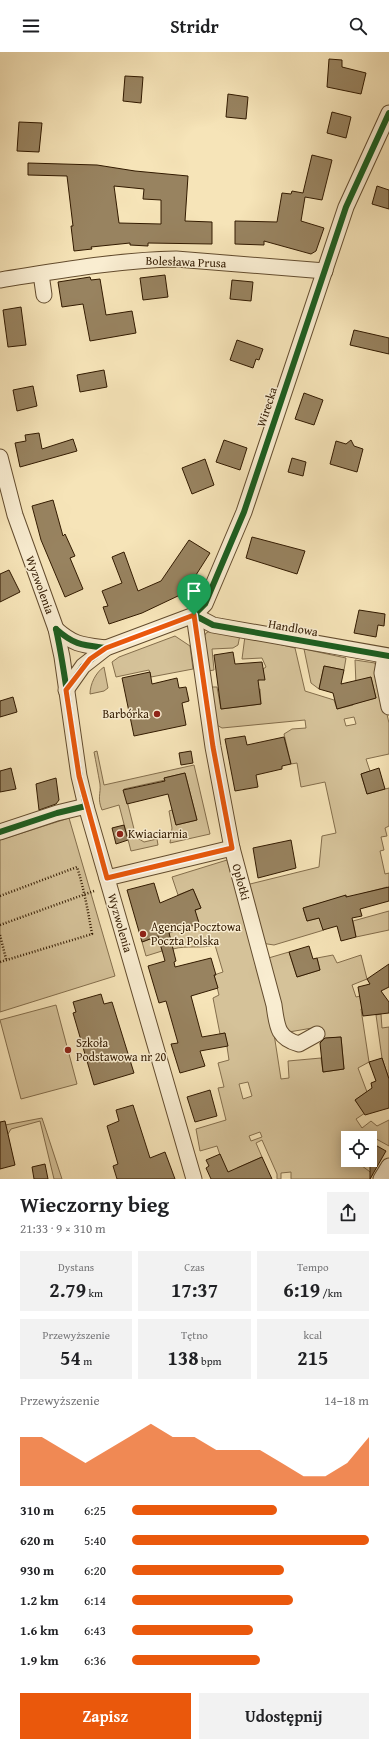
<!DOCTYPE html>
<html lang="pl">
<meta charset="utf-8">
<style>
body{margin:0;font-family:"Gentium Book Plus",serif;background:#f2f2f2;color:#202124;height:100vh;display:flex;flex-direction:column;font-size:15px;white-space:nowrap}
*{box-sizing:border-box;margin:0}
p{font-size:13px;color:#757577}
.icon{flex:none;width:22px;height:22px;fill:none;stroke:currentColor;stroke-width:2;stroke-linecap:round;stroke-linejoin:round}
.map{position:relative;height:1127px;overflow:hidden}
.details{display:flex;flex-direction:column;background:#fff;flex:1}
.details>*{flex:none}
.fabs{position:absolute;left:341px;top:1079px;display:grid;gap:8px}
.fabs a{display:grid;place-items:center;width:36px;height:36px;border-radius:0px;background:#fff;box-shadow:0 2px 10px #0003;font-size:20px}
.pin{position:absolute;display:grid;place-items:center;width:34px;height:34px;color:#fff;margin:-41px -17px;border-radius:50% 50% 50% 0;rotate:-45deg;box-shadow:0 0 4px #0007}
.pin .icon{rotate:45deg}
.round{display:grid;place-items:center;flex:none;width:42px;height:42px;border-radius:0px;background:#f2f2f2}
.head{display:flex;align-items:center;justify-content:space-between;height:68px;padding:0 20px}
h1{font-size:22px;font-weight:800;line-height:30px}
.figures{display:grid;grid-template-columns:repeat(3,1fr);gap:6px;height:68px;padding:4px 20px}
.figures div{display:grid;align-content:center;border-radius:0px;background:#f2f2f2;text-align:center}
.figures b{font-size:20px;font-weight:800}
.figures small{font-size:11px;font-weight:400}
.figures p{font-size:11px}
.chart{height:112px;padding:8px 20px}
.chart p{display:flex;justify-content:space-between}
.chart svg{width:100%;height:72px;margin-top:4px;fill:#ea580c;opacity:.7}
.primary-button{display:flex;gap:8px;margin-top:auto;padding:8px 20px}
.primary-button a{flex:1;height:46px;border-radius:0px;background:#ea580c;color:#fff;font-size:16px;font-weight:800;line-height:46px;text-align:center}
.primary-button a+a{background:#f2f2f2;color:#202124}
ul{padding:0 20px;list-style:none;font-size:13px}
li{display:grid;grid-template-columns:64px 48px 1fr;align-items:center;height:30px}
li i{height:10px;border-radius:5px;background:#ea580c}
header{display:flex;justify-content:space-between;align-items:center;height:52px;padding:0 20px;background:#fff;font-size:18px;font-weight:800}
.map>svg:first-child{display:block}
.green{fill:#d5c299;stroke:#846e4c;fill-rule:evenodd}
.building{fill:#988360;stroke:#321a00;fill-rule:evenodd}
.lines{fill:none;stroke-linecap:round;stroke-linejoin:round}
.minor-casing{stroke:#634c2e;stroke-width:17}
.path{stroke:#321a00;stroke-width:2.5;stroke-dasharray:1 2;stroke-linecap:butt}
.minor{stroke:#f9edd1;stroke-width:15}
.cycleway-casing{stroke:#f9edd1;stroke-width:8}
.cycleway{stroke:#1b5e20;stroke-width:6}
.route-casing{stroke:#fff;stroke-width:8}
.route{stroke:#ea580c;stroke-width:5}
.poi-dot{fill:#8f2418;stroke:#f9edd1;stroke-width:1.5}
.labels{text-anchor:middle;stroke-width:3;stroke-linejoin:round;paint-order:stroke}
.street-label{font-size:12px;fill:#321a00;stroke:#f9edd1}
.poi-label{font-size:12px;fill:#321a00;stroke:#f9edd1;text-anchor:start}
</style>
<header><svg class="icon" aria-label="menu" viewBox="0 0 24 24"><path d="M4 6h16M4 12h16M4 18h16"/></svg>Stridr<svg class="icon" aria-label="search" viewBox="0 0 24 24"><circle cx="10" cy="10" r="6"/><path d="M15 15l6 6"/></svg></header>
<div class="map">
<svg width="389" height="1127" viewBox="0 0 389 1127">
<rect width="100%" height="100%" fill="#f6e4b8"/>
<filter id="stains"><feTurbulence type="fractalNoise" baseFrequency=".005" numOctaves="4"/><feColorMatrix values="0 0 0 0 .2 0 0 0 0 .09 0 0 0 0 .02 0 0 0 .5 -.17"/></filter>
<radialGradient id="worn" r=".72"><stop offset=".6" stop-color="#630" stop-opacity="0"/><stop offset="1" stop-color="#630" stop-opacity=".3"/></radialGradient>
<!-- green -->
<g class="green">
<polygon points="212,578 240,583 238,593 233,596 212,597 214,618 208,619 204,585 206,581"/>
<polygon points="175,584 190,594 193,617 151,625 149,618 116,625 112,610 119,605"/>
<path d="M245 584 295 596 305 639 334 648 337 657 353 653 349 640 360 650 376 646 371 625 364 627 356 633 355 608 375 611 389 671V702L366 707 370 719 361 722 367 742 389 736V774L385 776 387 784 381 785 384 798 380 799 385 822 389 821V841L387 835 361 842 349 856 346 844 303 856 307 869 319 866 324 878 274 893 261 891 246 833 319 815 322 784 336 781 325 730 301 735 297 711 291 712 284 682 292 677 306 676 305 668 222 676 215 672 210 635H217L221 657 261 652 260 637 250 638 251 629 264 627 263 617 266 615 262 606 242 607ZM354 665 356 672 346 674 344 667Z"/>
<polygon points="304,597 346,606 344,618 324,614 319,637 311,631"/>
<path d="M104 615 108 636 104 639 90 642C90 632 96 620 104 615Z"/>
<path d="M97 699 104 733 194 713 210 782 170 791 172 776 169 759 172 758 176 773 197 768 185 721 164 726 165 728 124 737 136 785 144 790 157 787 158 793 131 799 119 753 102 758C97 746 101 742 100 732 98 721 96 710 94 700Z"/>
<polygon points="69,766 115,924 0,960 0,788"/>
<path d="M227 808 270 956 281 1027 289 1026 288 1009 321 1006 323 1020 344 1017 341 985 319 987 318 975 289 980 284 976 265 907 289 900 297 925 320 918 317 906 333 903 337 911 361 903 367 927 352 933 356 945 369 942 375 954 361 957 369 1010 358 1016 367 1040 355 1048 365 1061 356 1067 362 1076 371 1069 377 1074 389 1068V1094L369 1083 360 1086H348V1108H354L373 1122 370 1127H291V1120L281 1121V1127H277V1122L262 1088 256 1091 262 1105 237 1116 233 1127H228L217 1094 200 1099 196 1077 226 1068 218 1036 224 1035 218 1011 229 1008 225 981 220 982 213 946 219 943 214 923 223 920 215 893C200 897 187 893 173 897L169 881 199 872 197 865 186 862 201 856 193 837 178 843 172 825ZM248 1030 252 1044 243 1047 239 1032ZM260 1080 262 1085 251 1089 249 1084Z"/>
<polygon points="389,859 389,878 356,885 353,869"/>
<polygon points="158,884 162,899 146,904 142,890"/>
<polygon points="56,953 77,1032 21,1047 0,968"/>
<polygon points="381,962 382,976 389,975 389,1027 382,1006 376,963"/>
<polygon points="42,1066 62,1127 54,1127 40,1069 11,1077 8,1082 0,1074"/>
</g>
<!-- building -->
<g class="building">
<polygon points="329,7 342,8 342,15 366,21 361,42 327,35"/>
<polygon points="125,24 143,25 141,51 123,49"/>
<polygon points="228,42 248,45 246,67 226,65"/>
<polygon points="332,60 351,65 346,86 327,81"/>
<polygon points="19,70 42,71 39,100 17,99"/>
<polygon points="312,103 332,108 322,148 305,145 301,169 324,176 316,199 311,202 264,189 264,193 235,192 235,169 277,170 282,141 291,142 292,139 303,141"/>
<path d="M28 111 97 113 135 119 188 124 185 169 212 170V192L148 191V194L130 193V191L91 195 92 197 74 199 71 174H73L67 124 28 123ZM114 134 144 137 143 147 161 148V172L119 171Z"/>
<polygon points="377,134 389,138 389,157 372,152"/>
<polygon points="165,223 168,245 143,248 140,226"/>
<polygon points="90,225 91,228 100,227 106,263 132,259 136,281 90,289 83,252 62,255 58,230"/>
<polygon points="232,228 253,230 251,249 230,247"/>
<polygon points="21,255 26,293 8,295 3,258"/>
<polygon points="354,278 389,286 389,302 350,293"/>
<polygon points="237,288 263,297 259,308 256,307 253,316 230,308"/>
<polygon points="104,318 107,335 80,340 77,323"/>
<polygon points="33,334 37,354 17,359 13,338"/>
<polygon points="304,341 323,348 314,373 295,367"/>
<polygon points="39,381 42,397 73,387 77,399 20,415 15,391 26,389 25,383"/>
<polygon points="224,388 247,396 240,418 216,410"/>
<polygon points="351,388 354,394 363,397 357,420 330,412 336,389 346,392"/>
<polygon points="292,406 306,410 303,424 288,420"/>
<polygon points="205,407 214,433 192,442 182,416"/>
<polygon points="53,448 63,484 65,482 75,504 70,506 83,537 65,545 41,488 32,454"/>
<polygon points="252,485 305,499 297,522 246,506"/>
<polygon points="189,488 210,501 196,523 180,543 142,561 109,572 103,555 108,554 102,539 122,531 112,505 124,500 138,539 161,529"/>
<polygon points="9,518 20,540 0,550 0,522"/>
<polygon points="359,558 385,562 384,574 378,573 376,585 354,581"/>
<polygon points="233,600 235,612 262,610 265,628 258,628 261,652 221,657 214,603"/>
<polygon points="324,614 344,618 341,632 371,625 376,646 337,657 333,641 319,637"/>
<polygon points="150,620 152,632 177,626 179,636 186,635 189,649 182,651 186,673 134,684 122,626"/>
<polygon points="13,645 17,660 0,665 0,649"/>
<polygon points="245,684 247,693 284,685 291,712 282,714 282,717 256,723 258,735 235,739 225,687"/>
<polygon points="191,699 193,711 181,713 179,701"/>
<polygon points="11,716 16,737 0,740 0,719"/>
<polygon points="379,716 385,737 367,742 361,722"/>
<polygon points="185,721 197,768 176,773 168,742 127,752 123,738 165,729 164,726"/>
<polygon points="56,726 59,748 56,752 39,758 36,732"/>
<polygon points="124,773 128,788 116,792 112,776"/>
<polygon points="291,788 296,816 258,826 253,796"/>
<polygon points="154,831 160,851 193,837 201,856 195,858 199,871 169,881 176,909 174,910 175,915 211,906 216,923 214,923 218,936 191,944 202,985 225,981 228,994 200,999 205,1014 180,1021 171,992 178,991 166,949 159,951 148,914 165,909 158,884 142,890 127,838"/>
<polygon points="389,835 389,849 360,857 362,864 352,866 356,885 341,889 337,874 323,878 319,866 307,869 303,856 346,843 346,845"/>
<polygon points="309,894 313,907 317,906 320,918 297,925 289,900"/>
<polygon points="389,912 389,935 381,939 389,950 389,961 363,964 358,935 370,932 367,927"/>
<polygon points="101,942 104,952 112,950 134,1021 94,1033 73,961 76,960 73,950"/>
<polygon points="341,985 344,1017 323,1020 320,991 325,986"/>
<polygon points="382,1006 389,1027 389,1056 365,1063 355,1048 372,1036 371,1031 376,1029 369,1010"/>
<polygon points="210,1038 217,1064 195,1070 187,1045"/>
<polygon points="133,1053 150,1106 165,1100 175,1127 117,1127 113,1114 118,1112 107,1074 119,1069 116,1058"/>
<polygon points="5,1069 15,1113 0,1117 0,1070"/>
<polygon points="370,1090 386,1099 370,1127"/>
<polygon points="220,1102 228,1120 262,1105 272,1127 211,1127 206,1116 209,1114 206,1108"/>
<polygon points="45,1112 48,1127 34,1127 32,1115"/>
</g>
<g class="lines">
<!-- minor casing -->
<g class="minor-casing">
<g id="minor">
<polyline points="41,222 44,243"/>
<path d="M0 228C58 219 117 208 176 207L325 219"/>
<polyline points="0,405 15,463 56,577 62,605 79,724 86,754 194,1127"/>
<path d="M194 563 213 695 232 796 274 953C277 974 277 986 299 992L317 982"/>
<polyline points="194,563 213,573 389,604"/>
<path d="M56 577C74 593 82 593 106 596"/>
<polyline points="385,604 382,621 389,655"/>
<polyline points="66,638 83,614 106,596 194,563 205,552 244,460 346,155 389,61"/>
<polyline points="0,780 57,761 86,754"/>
<polyline points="107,826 232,796"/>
<polyline points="381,1127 389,1114"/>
</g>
</g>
<!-- path -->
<g class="path">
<path d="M0 844 77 815C84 837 88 859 92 882L0 910"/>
<polyline points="0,873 94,839"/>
<polyline points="0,883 6,907"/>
</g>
<!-- minor -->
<use href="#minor" class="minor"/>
<!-- cycleway casing -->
<g class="cycleway-casing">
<g id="cycleway">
<polyline points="194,563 213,573 389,604"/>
<path d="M56 577C74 593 82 593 106 596"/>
<polyline points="66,638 83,614 106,596 194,563 205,552 244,460 346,155 389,61"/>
<path d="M0 780 57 761 86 754C72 696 69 636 56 577"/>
<polyline points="107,826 232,796 213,695 194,563"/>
</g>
</g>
<!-- cycleway -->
<use href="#cycleway" class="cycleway"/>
</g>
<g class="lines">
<!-- route casing -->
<g class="route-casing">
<polygon id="route" points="194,563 213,695 232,796 107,826 79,724 66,638 90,607 106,596"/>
</g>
<!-- route -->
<use href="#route" class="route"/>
</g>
<!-- markers -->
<g class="poi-dot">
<circle cx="157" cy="662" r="4"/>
<circle cx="120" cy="782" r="4"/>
<circle cx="143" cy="882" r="4"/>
<circle cx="68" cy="998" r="4"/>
</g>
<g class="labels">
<!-- street labels -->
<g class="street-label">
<text transform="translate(186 210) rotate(2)" y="4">Bolesława Prusa</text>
<text transform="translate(267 355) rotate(-72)" y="4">Wirecka</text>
<text transform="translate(40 533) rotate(70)" y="4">Wyzwolenia</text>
<text transform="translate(293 576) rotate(10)" y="4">Handlowa</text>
<text transform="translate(241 830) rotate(75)" y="4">Opłotki</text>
<text transform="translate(120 871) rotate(74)" y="4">Wyzwolenia</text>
</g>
<!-- poi labels -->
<g class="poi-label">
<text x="149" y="666" text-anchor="end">Barbórka</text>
<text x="128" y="786">Kwiaciarnia</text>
<text x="151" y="879">Agencja Pocztowa<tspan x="151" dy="14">Poczta Polska</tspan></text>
<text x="76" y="995">Szkoła<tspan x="76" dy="14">Podstawowa nr 20</tspan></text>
</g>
</g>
<rect width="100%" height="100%" filter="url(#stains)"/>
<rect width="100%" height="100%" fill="url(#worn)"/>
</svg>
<div class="fabs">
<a><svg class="icon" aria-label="locate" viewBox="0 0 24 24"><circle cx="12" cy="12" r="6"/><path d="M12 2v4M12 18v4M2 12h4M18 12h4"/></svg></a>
</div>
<div class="pin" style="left:194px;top:563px;background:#1e9e55"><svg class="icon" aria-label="arrive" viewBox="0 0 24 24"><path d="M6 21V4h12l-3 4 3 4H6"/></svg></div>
</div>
<section class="details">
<div class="head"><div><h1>Wieczorny bieg</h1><p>21:33 · 9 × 310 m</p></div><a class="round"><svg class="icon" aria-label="share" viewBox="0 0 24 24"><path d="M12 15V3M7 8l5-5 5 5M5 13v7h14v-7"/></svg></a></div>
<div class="figures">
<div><p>Dystans</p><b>2.79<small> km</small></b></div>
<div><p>Czas</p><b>17:37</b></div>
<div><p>Tempo</p><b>6:19<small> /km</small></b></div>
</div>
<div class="figures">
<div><p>Przewyższenie</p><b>54<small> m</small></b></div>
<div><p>Tętno</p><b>138<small> bpm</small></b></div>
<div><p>kcal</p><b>215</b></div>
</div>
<div class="chart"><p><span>Przewyższenie</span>14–18 m</p>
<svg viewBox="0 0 160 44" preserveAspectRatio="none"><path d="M0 44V14L10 14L20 22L30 30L40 22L50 14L60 6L70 14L80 14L90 22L100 22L110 22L120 30L130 38L140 38L150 30L160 14V44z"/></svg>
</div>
<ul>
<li><b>310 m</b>6:25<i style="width:61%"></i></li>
<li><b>620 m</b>5:40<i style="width:100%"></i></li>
<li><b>930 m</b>6:20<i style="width:64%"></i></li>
<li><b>1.2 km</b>6:14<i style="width:68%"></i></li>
<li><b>1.6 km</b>6:43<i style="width:51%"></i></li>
<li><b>1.9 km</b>6:36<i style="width:54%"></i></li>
</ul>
<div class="primary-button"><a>Zapisz</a><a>Udostępnij</a></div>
</section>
